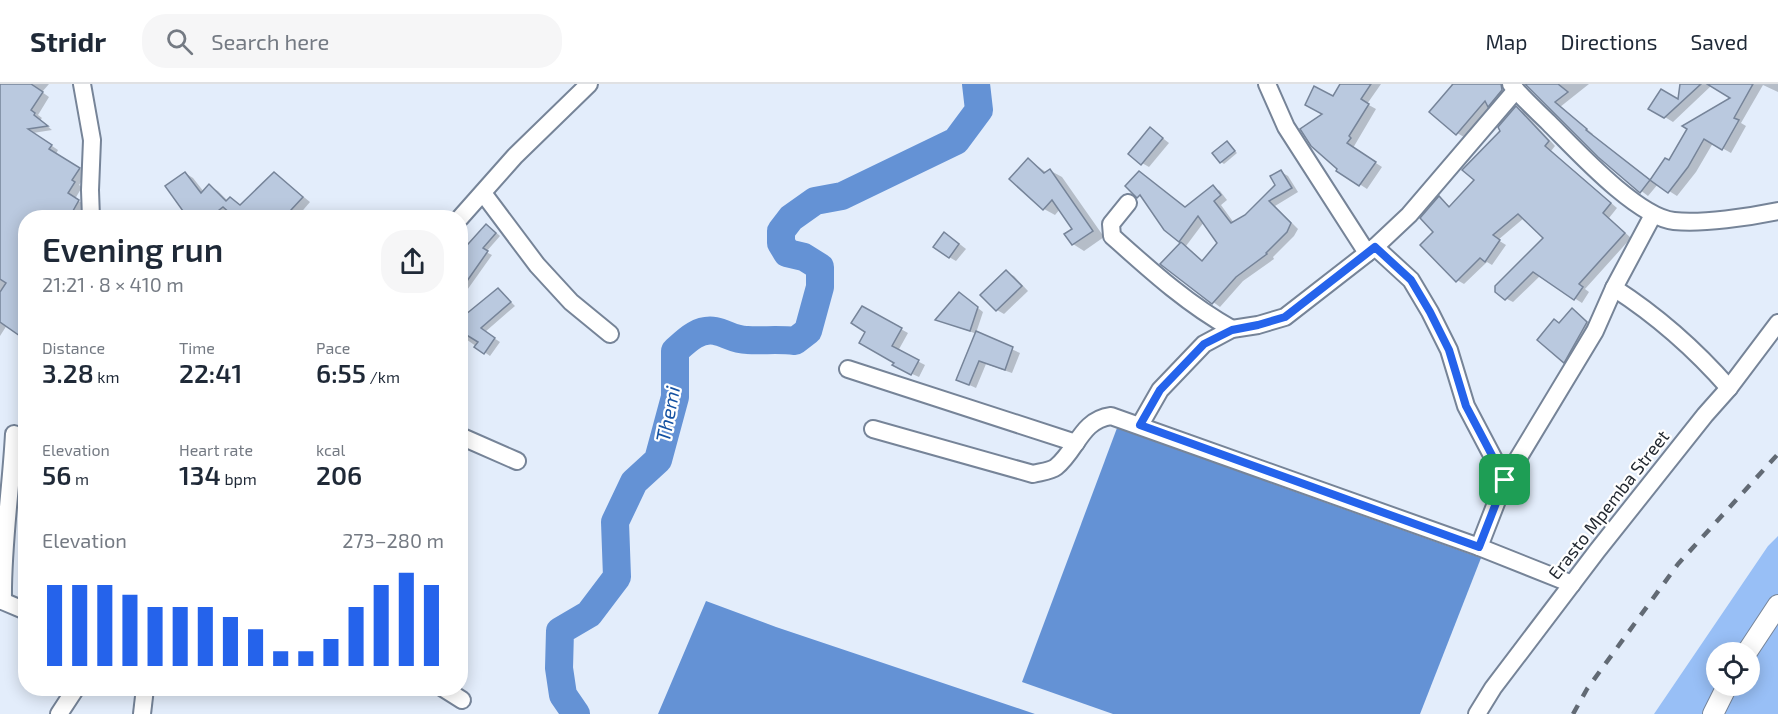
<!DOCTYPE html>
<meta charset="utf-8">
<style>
body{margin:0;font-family:"Exo 2",sans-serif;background:#f6f6f7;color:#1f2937;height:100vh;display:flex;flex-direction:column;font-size:22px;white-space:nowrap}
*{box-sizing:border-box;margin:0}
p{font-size:20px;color:#747a83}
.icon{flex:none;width:33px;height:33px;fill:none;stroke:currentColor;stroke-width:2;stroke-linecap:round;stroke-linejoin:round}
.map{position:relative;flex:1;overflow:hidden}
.drawer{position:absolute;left:18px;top:126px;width:450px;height:486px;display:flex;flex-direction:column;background:#fff;border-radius:24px;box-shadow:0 3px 15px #0003}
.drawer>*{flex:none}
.controls{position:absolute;left:1706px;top:558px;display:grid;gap:12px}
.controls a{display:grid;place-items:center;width:54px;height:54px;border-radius:50%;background:#fff;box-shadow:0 3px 15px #0003;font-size:30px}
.pin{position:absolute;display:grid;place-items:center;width:51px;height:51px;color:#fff;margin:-26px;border-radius:12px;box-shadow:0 3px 9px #0006}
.round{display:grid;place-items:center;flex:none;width:63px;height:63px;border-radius:24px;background:#f6f6f7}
.head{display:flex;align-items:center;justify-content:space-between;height:102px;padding:0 24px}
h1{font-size:33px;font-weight:600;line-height:45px}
.figures{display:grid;grid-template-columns:repeat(3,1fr);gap:9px;height:102px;padding:6px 24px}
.figures div{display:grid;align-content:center}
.figures b{font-size:26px;font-weight:600}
.figures small{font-size:16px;font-weight:400}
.figures p{font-size:16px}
.chart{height:168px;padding:12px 24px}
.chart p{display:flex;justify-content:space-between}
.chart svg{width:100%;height:108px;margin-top:6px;stroke:#2563eb;stroke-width:6}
header{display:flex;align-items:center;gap:36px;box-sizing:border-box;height:84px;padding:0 30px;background:#fff;border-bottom:2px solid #e0e1e3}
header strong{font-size:28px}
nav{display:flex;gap:33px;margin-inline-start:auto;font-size:21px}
.search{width:420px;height:54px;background:#f6f6f7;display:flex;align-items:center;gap:15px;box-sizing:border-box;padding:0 21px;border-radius:24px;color:#747a83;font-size:22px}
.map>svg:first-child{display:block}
.forest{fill:#98bff6;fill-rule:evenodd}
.water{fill:#6492d5}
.shadow{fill:#0003;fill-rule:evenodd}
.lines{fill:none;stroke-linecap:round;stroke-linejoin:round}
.river{stroke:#6492d5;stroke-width:28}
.building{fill:#bac9df;stroke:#768499;stroke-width:1.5}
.minor-casing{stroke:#768498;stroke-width:20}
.tertiary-casing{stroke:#768498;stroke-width:22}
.minor{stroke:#fff;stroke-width:16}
.tertiary{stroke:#fff;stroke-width:20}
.rail{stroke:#626a74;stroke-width:4.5;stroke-dasharray:10 10;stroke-linecap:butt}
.route-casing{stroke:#fff;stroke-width:12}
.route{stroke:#2563eb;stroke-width:8}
.labels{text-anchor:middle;stroke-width:4.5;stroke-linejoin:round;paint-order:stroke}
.street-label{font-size:18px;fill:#242a32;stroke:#fff}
.water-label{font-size:20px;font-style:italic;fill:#1552a2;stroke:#fff}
</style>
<header>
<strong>Stridr</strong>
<div class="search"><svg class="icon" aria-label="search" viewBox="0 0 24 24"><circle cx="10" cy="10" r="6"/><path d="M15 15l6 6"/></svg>Search here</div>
<nav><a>Map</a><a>Directions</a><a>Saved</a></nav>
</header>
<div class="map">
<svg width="1778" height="630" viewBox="0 0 1778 630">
<rect width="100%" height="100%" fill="#e3edfb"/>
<!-- forest -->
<path class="forest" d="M1778 452V630H1654L1768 462ZM1716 568H1749V602H1716Z"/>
<!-- water -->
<g class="water">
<polygon points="1117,344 1481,474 1420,630 1113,630 1022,598"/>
<polygon points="706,517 776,543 1035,630 658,630"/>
</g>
<!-- shadow -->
<g class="shadow">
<polygon points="0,0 49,0 42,8 49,13 38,31 42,34 40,36 52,46 33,49 58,66 56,70 87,89 79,101 82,103 75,115 86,121 80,131 85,134 26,134 26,253 7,241 0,252"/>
<polygon points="1342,0 1381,0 1367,20 1376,25 1353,64 1382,83 1367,105 1338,86 1325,30"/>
<polygon points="1451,0 1508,0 1495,26 1490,23 1464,53 1457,49 1453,2"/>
<polygon points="1526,0 1589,0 1560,23 1593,50 1592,51 1652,97 1666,76 1670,78 1732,14 1712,1 1673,38 1650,24 1679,17 1681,0 1778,0 1778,8 1763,1 1741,39 1746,42 1731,69 1713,59 1696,88 1677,112 1658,100 1648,112 1615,87"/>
<polygon points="1517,24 1524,28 1555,62 1551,67 1617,124 1609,134 1631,154 1585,205 1589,208 1582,219 1540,192 1513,218 1505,214 1545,154 1524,134 1498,156 1506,161 1492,181 1487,178 1464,200 1457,196 1435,148 1439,114 1451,123 1476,96 1501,47"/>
<polygon points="1151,45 1169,59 1149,83 1142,79"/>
<polygon points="1227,59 1237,69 1224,80 1221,78"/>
<polygon points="1029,76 1047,89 1051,87 1062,93 1104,153 1084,167 1073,160 1074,145 1060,125 1055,131 1044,125"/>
<path d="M1281 88 1288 92 1298 108 1275 122 1298 145 1294 152 1273 173 1274 175 1243 197 1220 223 1162 180 1183 159 1146 117 1127 102 1186 124 1213 103 1220 107 1227 116 1221 121 1234 139 1246 132 1277 101ZM1204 138 1219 159 1203 177 1186 162Z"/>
<polygon points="185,89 193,94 204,108 209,102 218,107 228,117 230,115 241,122 274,89 310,118 298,132 300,134 237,134 231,128 224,134 190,134"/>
<polygon points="491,144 500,152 486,168 492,171 465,209 460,207 460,171"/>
<polygon points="952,154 966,165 956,177 949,173"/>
<polygon points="1006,188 1014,192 1028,207 1004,230 997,226"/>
<polygon points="498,205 515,222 485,248 500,258 490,272 463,253 460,257 460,237"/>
<polygon points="960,210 983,228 976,249 1020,269 1012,289 986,280 976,304 965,299 977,250 943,238"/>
<polygon points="863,224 908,249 898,267 925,281 919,293 901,285 867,247"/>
<polygon points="1572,226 1594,243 1571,281 1564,277 1560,240"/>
</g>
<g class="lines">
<!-- river -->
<path class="river" d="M576 630 563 611 559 584 560 547 589 530 617 493 615 438 634 398 658 376 675 313V267C686 257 698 244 715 247 726 249 734 256 747 256 763 257 778 255 795 257L808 247 820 203V183L804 173 787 169 781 159V147L791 134 815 117 842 112 956 57 979 26 976 0"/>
</g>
<!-- building -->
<g class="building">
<polygon points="0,0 31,0 43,8 31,26 35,29 34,31 48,42 28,45 52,61 49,65 80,84 72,96 75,98 68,109 79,116 69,134 26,134 26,244 20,252 0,238 0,208 6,199 0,195"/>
<polygon points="1340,0 1371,0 1361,15 1369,20 1349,52 1351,54 1347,59 1376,78 1359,102 1336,87 1337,85 1311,62 1300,45 1322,30 1305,21 1314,2 1333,12"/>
<polygon points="1453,0 1501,0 1502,6 1488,23 1485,17 1456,51 1429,28"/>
<polygon points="1525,0 1558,0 1568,8 1555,18 1587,45 1586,46 1650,96 1640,109 1598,73"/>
<polygon points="1680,0 1701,0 1664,34 1648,25 1661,5 1678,15"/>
<polygon points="1707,0 1753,0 1734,34 1739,36 1722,66 1704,55 1688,83 1668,109 1650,96 1665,74 1669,76 1687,45 1682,42 1730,14"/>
<polygon points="1516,22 1549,57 1545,62 1611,119 1603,129 1625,149 1579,200 1583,203 1574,216 1533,188 1505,216 1495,208 1495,202 1543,154 1518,130 1493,151 1500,156 1485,178 1480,174 1456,198 1420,161 1433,148 1420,134 1439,112 1449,123 1474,96 1462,86 1500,47 1498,43"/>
<polygon points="1150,43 1163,54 1141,81 1128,70"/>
<polygon points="1227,57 1235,67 1220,79 1212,69"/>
<polygon points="1028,74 1044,89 1050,85 1093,147 1072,161 1064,150 1072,145 1052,116 1043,126 1009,95"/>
<polygon points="1281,86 1292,104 1269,117 1291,139 1287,148 1266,169 1267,170 1236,193 1212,220 1160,180 1181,158 1202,177 1217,159 1198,132 1179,158 1164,146 1140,111 1137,114 1125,102 1139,87 1185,123 1213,101 1221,111 1214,117 1231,139 1245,131 1275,101 1270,92"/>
<polygon points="185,88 201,109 209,100 226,117 230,113 240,121 274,88 303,113 291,126 298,134 228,134 231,130 223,123 209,134 188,134 165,102"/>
<polygon points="486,140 496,149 483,164 488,167 460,207 460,169"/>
<polygon points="944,148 959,160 949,174 933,163"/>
<polygon points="1006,186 1022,202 996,227 980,211"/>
<polygon points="498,204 511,218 481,244 495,254 484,270 474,263 478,258 460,247 460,235"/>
<polygon points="959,208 978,223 970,247 935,236"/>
<polygon points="862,222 902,244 892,262 919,276 911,291 892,281 894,279 859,259 865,248 851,239"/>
<polygon points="1572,224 1587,238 1564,279 1537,256 1554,235 1559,239"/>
<polygon points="976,247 1013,263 1005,286 979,277 969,301 956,296"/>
</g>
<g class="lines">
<!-- minor casing -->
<g class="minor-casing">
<g id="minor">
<polyline points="82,0 92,56 90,106 91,134"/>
<polyline points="1267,0 1286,43 1367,169"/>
<path d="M1511 0C1522 14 1537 27 1549 39 1576 66 1637 133 1674 137 1703 140 1749 133 1778 127"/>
<polyline points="483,109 537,181 571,218 610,250"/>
<path d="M1128 119 1111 140 1112 152C1150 186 1187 220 1232 245"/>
<polyline points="460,134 515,72 589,0"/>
<polyline points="1375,163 1411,196 1430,228 1449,266 1466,322 1505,396"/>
<path d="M1614 204C1659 233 1694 264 1729 304"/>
<polyline points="848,285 1076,359"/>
<polyline points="1140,341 1160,306 1204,260 1232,245 1258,241 1285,233 1375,163 1409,131 1516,6"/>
<path d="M873 345 1033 390C1040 388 1051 387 1056 383 1077 366 1081 336 1111 332L1479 463 1572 500"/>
<polyline points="460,352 517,377"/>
<polyline points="1479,463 1505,396 1595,247 1614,204 1653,131"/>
<polyline points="0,516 26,527"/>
<path d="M3 517C2 462 11 406 14 350"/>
<polyline points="443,604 462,616"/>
<polyline points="59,630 76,604"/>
<polyline points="142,630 145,604"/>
<polyline points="1477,630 1493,604 1597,467 1705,331 1729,304 1778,239"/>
</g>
</g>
<!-- tertiary casing -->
<g class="tertiary-casing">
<g id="tertiary">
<polyline points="1747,568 1778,521"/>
<polyline points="1713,630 1727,602"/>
</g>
</g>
<!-- minor -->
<use href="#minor" class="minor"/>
<!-- tertiary -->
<use href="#tertiary" class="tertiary"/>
<!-- rail -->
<polyline class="rail" points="1573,630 1587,605 1678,480 1778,370"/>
</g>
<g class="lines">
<!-- route casing -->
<g class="route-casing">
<polygon id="route" points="1375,163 1411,196 1430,228 1449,266 1466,322 1505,396 1479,463 1140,341 1160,306 1204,260 1232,246 1258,241 1285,233"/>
</g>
<!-- route -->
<use href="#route" class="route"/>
</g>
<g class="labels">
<!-- street labels -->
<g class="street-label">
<text transform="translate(1609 421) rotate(-52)" y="6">Erasto Mpemba Street</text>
</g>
<!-- water labels -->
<g class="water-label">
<text transform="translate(668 330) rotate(-79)" y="7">Themi</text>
</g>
</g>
</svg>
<div class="controls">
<a><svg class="icon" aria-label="locate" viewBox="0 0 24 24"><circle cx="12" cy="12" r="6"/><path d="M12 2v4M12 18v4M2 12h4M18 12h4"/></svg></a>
</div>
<div class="pin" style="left:1505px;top:396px;background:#1e9e55"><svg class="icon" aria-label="arrive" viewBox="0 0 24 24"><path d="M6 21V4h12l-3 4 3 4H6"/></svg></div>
<section class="drawer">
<div class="head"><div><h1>Evening run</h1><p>21:21 · 8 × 410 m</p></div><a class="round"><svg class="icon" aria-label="share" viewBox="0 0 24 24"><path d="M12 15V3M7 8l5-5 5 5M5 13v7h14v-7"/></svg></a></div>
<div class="figures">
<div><p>Distance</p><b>3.28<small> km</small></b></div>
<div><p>Time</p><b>22:41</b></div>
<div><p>Pace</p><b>6:55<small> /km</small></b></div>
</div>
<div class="figures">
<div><p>Elevation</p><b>56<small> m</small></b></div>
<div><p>Heart rate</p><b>134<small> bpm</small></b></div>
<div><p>kcal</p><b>206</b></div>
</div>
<div class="chart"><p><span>Elevation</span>273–280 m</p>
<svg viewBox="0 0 160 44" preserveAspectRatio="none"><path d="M5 44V11M15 44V11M25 44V11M35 44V15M45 44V20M55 44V20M65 44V20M75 44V24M85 44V29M95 44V38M105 44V38M115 44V33M125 44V20M135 44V11M145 44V6M155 44V11"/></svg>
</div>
</section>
</div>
